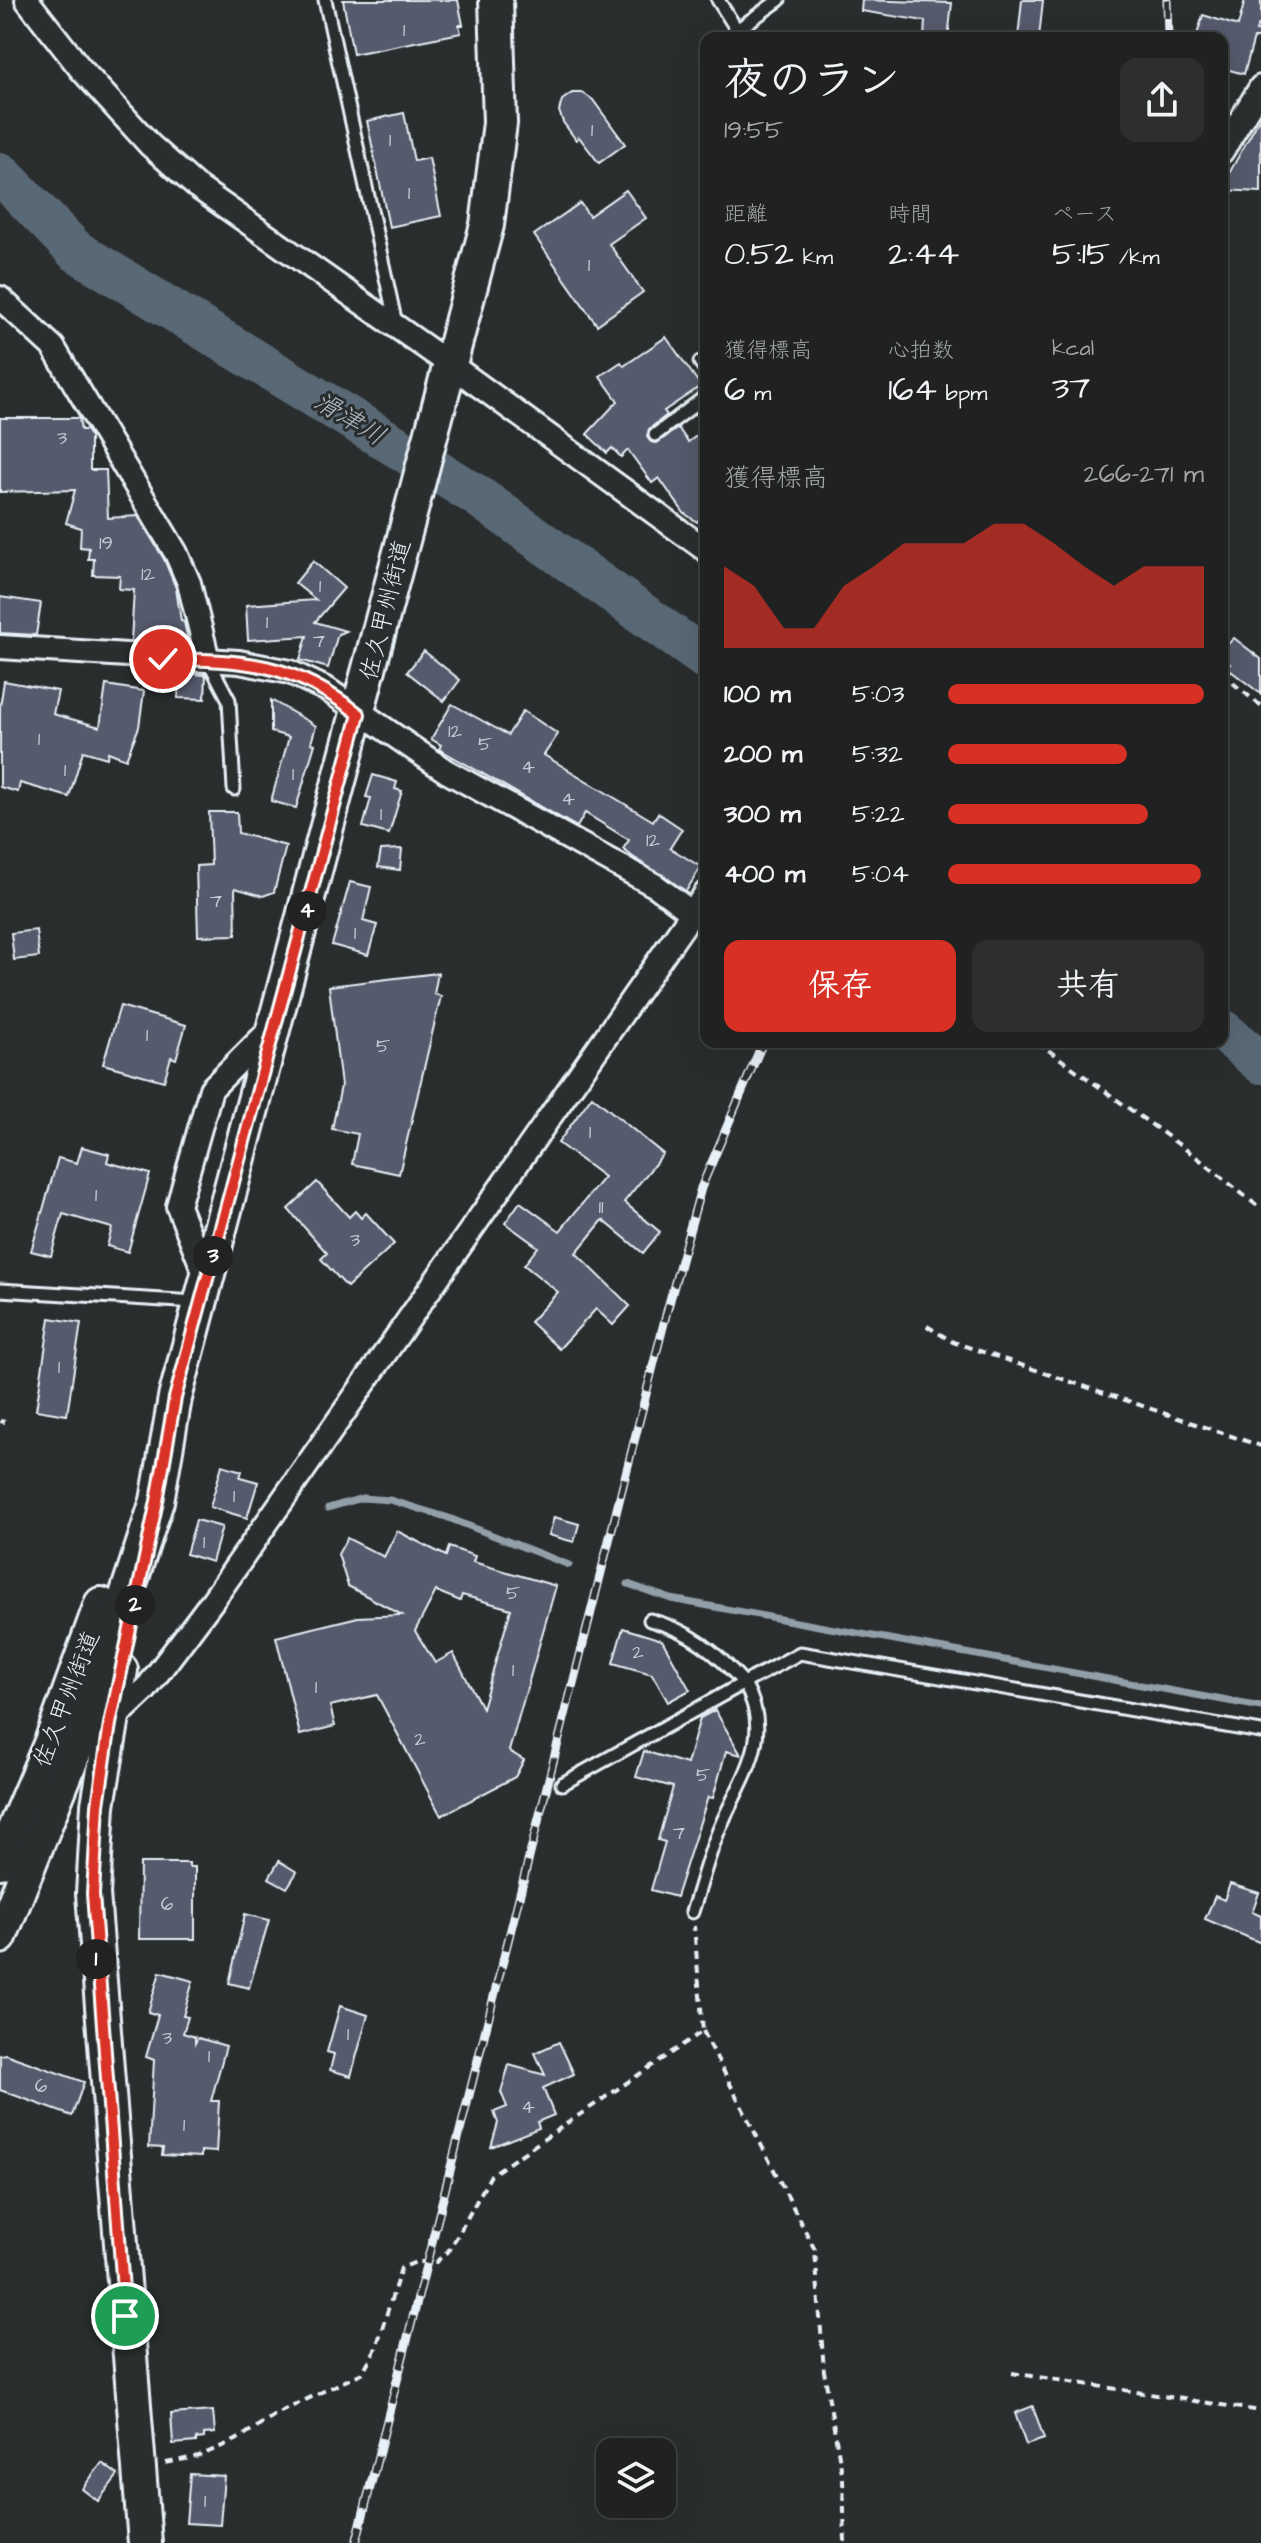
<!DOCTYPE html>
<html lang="ja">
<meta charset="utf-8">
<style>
body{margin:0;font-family:"Architects Daughter","Klee One",sans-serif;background:#2d2f2f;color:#f1f3f6;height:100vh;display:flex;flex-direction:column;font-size:30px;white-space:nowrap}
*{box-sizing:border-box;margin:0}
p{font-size:26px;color:#a2a4a5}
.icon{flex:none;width:44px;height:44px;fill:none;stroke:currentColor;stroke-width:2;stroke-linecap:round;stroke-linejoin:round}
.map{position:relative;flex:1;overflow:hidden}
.drawer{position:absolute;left:700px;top:32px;width:528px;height:1016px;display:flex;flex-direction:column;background:#202222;border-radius:16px;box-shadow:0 8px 32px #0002,0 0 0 2px #3d3f40}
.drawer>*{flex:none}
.tools{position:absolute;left:596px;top:2438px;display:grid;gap:16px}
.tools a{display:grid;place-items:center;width:80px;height:80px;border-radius:16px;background:#202222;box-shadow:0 8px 32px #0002,0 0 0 2px #3d3f40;font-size:40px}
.pin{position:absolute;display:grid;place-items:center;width:68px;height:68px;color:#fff;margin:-34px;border:4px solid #fff;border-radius:50%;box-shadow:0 2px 8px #0007}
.km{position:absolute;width:40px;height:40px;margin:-20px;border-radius:50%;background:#222;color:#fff;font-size:22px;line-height:40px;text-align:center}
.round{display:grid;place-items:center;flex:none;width:84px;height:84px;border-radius:16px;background:#2d2f2f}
.headline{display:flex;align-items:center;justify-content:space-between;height:136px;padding:0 24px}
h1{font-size:44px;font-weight:600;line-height:60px}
.metrics{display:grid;grid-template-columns:repeat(3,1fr);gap:12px;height:136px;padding:8px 24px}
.metrics div{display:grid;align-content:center}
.metrics b{font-size:34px;font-weight:600}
.metrics small{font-size:22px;font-weight:400}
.metrics p{font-size:22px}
.chart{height:224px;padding:16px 24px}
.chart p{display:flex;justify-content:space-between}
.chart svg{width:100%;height:144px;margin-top:8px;fill:#d93025;opacity:.7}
.button{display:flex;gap:16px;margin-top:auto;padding:16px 24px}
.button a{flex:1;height:92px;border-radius:16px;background:#d93025;color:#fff;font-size:32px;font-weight:600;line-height:92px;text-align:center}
.button a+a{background:#2d2f2f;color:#f1f3f6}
ul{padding:0 24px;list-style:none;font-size:26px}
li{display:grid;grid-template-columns:128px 96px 1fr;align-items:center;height:60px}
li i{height:20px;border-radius:10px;background:#d93025}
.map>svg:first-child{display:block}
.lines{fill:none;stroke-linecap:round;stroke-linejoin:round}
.stream{stroke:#929fa9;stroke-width:7}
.river{stroke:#586874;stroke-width:42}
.building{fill:#555a6c;stroke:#e8f1f8;stroke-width:2;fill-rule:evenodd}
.lane-casing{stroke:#e8f1f8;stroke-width:17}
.street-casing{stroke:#e8f1f8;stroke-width:28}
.secondary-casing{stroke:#e8f1f8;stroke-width:38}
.path{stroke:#e8f1f8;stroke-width:4;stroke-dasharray:8 6;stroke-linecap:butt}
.lane{stroke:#2a2d2e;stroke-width:11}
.street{stroke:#2a2d2e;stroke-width:22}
.secondary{stroke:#2a2d2e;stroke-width:32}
.rail-casing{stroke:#e8f1f8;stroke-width:9}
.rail{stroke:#2a2d2e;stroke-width:6;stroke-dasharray:18;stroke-linecap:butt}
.route-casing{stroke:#fff;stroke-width:16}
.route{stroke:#d93025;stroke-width:10}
.labels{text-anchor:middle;stroke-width:6;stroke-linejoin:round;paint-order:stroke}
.number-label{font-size:20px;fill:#c3cbd5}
.street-label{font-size:24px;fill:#e8f1f8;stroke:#2a2d2e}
.water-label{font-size:26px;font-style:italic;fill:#aebac3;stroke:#2a2d2e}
</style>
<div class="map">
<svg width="1261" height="2543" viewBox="0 0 1261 2543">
<rect width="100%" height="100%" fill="#2a2d2e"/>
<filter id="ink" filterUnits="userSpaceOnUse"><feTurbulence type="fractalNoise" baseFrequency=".0125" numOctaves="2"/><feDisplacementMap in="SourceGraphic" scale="16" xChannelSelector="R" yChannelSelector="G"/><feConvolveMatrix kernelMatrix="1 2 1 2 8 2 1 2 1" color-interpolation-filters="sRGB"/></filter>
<g filter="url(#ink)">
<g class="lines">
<!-- stream -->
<g class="stream">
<polyline points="328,1508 362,1498 390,1500 446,1517 569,1565"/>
<polyline points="628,1584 671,1599 1261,1707"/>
</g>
<!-- river -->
<g class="river">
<polyline points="0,173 76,251 476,495 706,659"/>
<polyline points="1222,1030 1261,1063"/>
</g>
</g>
<!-- building -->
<g class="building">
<polygon points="343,0 458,0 463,25 459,25 461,33 353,54"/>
<polygon points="862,0 952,3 948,38 924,38 925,21 861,11"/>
<polygon points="1022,0 1043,0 1039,38 1018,38"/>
<polygon points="1245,0 1261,0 1261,26 1258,25 1256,31 1261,32 1261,38 1254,38 1244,74 1222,68 1222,38 1196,38 1203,15 1238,26"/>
<polygon points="572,93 583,93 593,100 625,144 599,163 579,137 576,140 563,122 559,111 562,100"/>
<polygon points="404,113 414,161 429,158 441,216 389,227 367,121"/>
<polygon points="1261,116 1261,192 1222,190 1222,186"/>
<polygon points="626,190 646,218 609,244 643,292 597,325 534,235 580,203 589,216"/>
<polygon points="666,337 701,386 664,411 667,415 649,429 647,437 651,442 657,443 678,428 688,442 706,429 706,510 697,522 684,513 659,478 652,483 628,450 621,457 612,448 607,453 587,434 618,401 600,376 621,362 624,366"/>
<polygon points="0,418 79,418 81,430 86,430 90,436 90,470 106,470 108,518 138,516 164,559 176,588 181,621 184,622 189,645 131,641 134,590 119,589 120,576 93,575 94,559 88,559 89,548 80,547 81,528 66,523 75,490 0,492"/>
<polygon points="313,561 344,588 315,622 346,631 338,634 328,668 300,660 307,636 248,640 246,605 316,600 295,583"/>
<polygon points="0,597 41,603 36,635 0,633"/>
<polygon points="1234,638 1261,659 1261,694 1227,668 1230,664 1222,658 1225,647"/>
<polygon points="424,651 460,680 444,701 407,672"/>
<polygon points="179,673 206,675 205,699 178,698"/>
<polygon points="4,681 58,691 53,714 100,727 106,685 144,691 139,727 126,759 108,752 107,758 83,751 69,797 20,783 18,792 0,787 0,707"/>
<polygon points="271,700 316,726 311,743 315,744 296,808 271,801 289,737 271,732"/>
<polygon points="452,704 508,735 523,711 558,734 544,755 653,821 658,813 682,829 670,848 701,867 686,891 633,857 623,849 629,840 585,813 577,827 439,749 441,745 431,739"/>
<polygon points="373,775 397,782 395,789 402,791 389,834 363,827 371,798 366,797"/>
<polygon points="209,812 237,812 238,833 286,846 274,892 263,896 235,888 236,935 198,936 196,866 211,865"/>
<polygon points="402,849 400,870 378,867 381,850"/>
<polygon points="350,882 371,887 363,921 377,925 368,955 332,945"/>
<polygon points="36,930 39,957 14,960 11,933"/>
<polygon points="438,973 434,994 441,996 399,1174 352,1164 358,1134 332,1129 341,1086 329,986"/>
<polygon points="120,1006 186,1025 176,1059 171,1057 164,1081 103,1064"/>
<polygon points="592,1096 663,1154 624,1202 660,1232 643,1253 603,1220 576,1253 630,1306 613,1325 596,1309 559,1349 530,1322 558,1292 524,1265 538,1247 505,1223 520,1202 560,1231 604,1177 558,1143"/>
<polygon points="82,1147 109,1154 107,1162 150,1174 128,1252 107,1246 112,1228 63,1214 51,1256 31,1251 58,1158 77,1163"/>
<polygon points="317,1182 349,1217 355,1211 361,1218 366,1213 394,1244 347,1287 321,1259 327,1253 288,1209"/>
<polygon points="50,1318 81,1323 67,1415 36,1410"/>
<polygon points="222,1465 242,1471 240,1477 258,1482 247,1518 210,1507"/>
<polygon points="554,1517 579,1524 574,1542 549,1535"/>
<polygon points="196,1520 222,1527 212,1562 186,1554"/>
<path d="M397 1531 446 1556 449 1547 475 1556 473 1562 556 1586 509 1751 524 1760 515 1777 441 1816 377 1695 330 1706 335 1726 300 1735 276 1637 358 1617 402 1615 348 1586 338 1554 347 1538 384 1557ZM436 1591 460 1601 462 1595 511 1609 482 1708 453 1653 435 1663 415 1631Z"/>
<polygon points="623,1628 662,1640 690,1690 668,1702 652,1674 613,1663"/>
<polygon points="715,1710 741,1755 726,1751 713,1798 708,1797 676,1897 651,1890 665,1842 658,1840 673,1787 636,1777 644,1751 687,1764 700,1718"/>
<polygon points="279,1861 297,1872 287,1888 269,1878"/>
<polygon points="140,1863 189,1863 189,1867 195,1867 195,1939 139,1939"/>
<polygon points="1230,1884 1259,1893 1252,1912 1261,1916 1261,1943 1205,1919 1215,1896 1224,1900"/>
<polygon points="245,1914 269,1920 249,1988 229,1983"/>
<polygon points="160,1972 193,1981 183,2016 188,2017 183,2033 195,2037 195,2043 198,2038 226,2046 211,2101 219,2101 216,2152 201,2151 201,2157 162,2155 163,2148 149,2147 154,2060 146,2057 158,2015 148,2012"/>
<polygon points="340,2006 368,2015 351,2076 330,2070 334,2054 327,2052"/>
<polygon points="559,2042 574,2074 543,2088 554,2115 537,2122 539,2128 491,2147 498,2123 494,2112 507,2107 501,2092 509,2065 545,2075 535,2053"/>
<polygon points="5,2054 84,2082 72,2116 0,2090 0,2055"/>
<polygon points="1033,2406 1044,2439 1026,2445 1015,2413"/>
<polygon points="213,2411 215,2433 204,2434 204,2438 196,2439 196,2442 173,2444 171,2414"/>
<polygon points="102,2463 118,2475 98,2501 82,2489"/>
<polygon points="190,2474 224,2476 220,2525 186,2523"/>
</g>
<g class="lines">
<!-- lane casing -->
<g class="lane-casing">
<g id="lane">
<polyline points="325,0 396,324"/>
<polyline points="718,0 737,30 779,0"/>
<polyline points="700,362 706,370"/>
<polyline points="655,435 706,396"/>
<polyline points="208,660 229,700 234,789"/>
<polyline points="0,1290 196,1302"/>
<path d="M562 1784 744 1683C716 1652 691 1631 650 1620"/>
<path d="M692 1912C702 1882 709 1851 722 1823 743 1775 775 1736 744 1683L800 1653 1261 1732"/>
</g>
</g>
<!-- street casing -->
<g class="street-casing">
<g id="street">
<polyline points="27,0 80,68 150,145 196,186 451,365 706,550"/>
<polyline points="1222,151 1261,87"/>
<polyline points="0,298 53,347 176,553 189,583 208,660"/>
<polyline points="0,647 239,662 290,672 328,690 446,771 656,886 692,913"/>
<polyline points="207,1279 178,1206 211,1089 272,1028"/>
<polyline points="110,1723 146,1689 213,1600 706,893"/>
</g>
</g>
<!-- secondary casing -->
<g class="secondary-casing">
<g id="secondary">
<polyline points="121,1670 98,1805 93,1894 145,2543"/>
<polyline points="0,1862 51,1742 101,1604"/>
<polyline points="0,1937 77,1746 157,1501 175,1398 487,225 500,123 496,0"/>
</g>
</g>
<!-- path -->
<g class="path">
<polyline points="1222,674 1261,706"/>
<polyline points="1037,1042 1199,1159 1261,1209"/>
<polyline points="927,1326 953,1342 1261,1446"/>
<polyline points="0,1421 5,1422"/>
<polyline points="703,2031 815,2250 824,2371 843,2479 845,2543"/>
<polyline points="1012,2373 1261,2411"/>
<polyline points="166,2463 199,2456 236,2440 278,2413 362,2373 376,2348 401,2268 416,2262 436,2262 450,2249 491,2175 703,2031 694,1926"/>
</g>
<!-- lane -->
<use href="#lane" class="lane"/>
<!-- street -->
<use href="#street" class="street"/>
<!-- secondary -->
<use href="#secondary" class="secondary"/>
<!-- rail casing -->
<g class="rail-casing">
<g id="rail">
<polyline points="1167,0 1168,38"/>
<polyline points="356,2543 667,1311 701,1188 763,1042"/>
</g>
</g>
<!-- rail -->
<use href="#rail" class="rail"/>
</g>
</g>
<g class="lines" filter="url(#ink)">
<!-- route casing -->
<g class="route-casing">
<path id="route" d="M125 2316 93 1894 98 1805 110 1724 157 1501 175 1398 359 714C292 662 246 660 163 659"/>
</g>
<!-- route -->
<use href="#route" class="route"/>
</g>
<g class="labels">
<!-- number labels -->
<g class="number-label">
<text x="404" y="36">1</text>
<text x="592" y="136">1</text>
<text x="390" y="146">1</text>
<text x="409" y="199">1</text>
<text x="589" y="271">1</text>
<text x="62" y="444">3</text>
<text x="106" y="549">19</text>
<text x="148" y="580">12</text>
<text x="320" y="592">1</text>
<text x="267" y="628">1</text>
<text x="319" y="647">7</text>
<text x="455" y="737">12</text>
<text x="39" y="745">1</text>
<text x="485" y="750">5</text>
<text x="528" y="773">4</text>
<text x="65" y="776">1</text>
<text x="293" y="780">1</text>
<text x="568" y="805">4</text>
<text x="381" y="820">1</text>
<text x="653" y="846">12</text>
<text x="216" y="907">7</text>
<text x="355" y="939">1</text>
<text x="147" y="1041">1</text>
<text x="383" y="1052">5</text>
<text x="590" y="1138">1</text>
<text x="96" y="1201">1</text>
<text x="601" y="1213">11</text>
<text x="355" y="1246">3</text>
<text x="59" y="1373">1</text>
<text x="234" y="1502">1</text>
<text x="204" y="1548">1</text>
<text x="513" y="1599">5</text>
<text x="638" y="1658">2</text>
<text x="513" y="1676">1</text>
<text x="316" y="1693">1</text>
<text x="420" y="1745">2</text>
<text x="703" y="1781">5</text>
<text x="679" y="1839">7</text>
<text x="167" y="1910">6</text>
<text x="348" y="2040">1</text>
<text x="167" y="2044">3</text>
<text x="209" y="2062">1</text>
<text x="41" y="2092">6</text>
<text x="528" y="2113">4</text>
<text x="184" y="2131">1</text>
<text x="205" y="2507">1</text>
</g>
<!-- street labels -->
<g class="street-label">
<text transform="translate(385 610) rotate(-76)" y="8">佐久甲州街道</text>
<text transform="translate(66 1699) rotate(-69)" y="8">佐久甲州街道</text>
</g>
<!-- water labels -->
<g class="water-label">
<text transform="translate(350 418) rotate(31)" y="9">滑津川</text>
</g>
</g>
</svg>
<div class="tools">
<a><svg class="icon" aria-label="layers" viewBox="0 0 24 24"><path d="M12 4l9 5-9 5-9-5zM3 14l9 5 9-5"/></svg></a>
</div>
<div class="pin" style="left:125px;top:2316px;background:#1e9e55"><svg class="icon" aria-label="arrive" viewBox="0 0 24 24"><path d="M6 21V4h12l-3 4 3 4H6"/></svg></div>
<div class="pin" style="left:163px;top:659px;background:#d93025"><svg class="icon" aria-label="check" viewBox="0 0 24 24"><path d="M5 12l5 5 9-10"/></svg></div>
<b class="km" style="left:96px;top:1959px">1</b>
<b class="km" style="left:135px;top:1605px">2</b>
<b class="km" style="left:213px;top:1256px">3</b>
<b class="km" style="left:307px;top:911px">4</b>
<section class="drawer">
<div class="headline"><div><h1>夜のラン</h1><p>19:55</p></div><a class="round"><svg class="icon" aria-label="share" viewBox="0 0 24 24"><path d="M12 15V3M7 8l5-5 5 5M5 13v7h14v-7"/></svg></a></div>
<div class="metrics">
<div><p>距離</p><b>0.52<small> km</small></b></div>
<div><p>時間</p><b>2:44</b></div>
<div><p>ペース</p><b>5:15<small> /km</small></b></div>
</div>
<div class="metrics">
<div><p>獲得標高</p><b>6<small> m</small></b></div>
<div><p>心拍数</p><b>164<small> bpm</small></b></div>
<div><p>kcal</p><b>37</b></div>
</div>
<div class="chart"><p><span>獲得標高</span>266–271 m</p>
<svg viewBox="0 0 160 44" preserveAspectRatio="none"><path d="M0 44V19L10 25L20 38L30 38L40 25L50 19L60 12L70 12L80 12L90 6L100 6L110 12L120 19L130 25L140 19L150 19L160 19V44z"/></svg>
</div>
<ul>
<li><b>100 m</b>5:03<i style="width:100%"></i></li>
<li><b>200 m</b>5:32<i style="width:70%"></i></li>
<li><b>300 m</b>5:22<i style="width:78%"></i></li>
<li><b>400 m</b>5:04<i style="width:99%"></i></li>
</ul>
<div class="button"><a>保存</a><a>共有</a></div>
</section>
</div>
